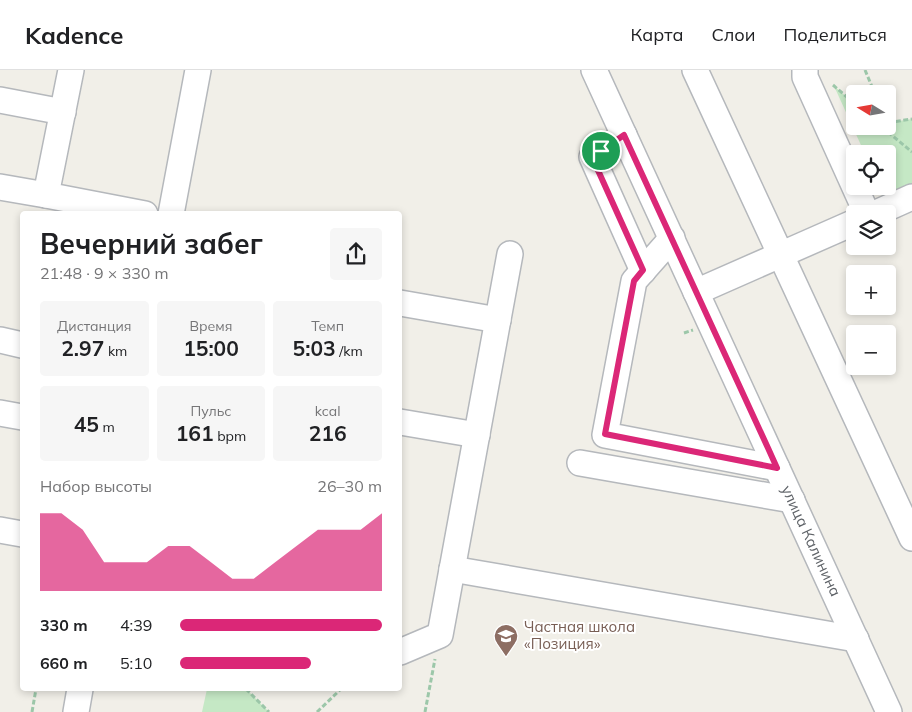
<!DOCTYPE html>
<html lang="ru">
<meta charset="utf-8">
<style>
body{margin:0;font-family:Mulish,sans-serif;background:#f6f6f6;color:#202124;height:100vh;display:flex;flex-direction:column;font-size:19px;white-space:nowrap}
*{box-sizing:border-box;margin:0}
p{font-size:16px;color:#757577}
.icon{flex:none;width:28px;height:28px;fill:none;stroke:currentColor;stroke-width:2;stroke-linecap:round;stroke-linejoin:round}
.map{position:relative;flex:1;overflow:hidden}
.sheet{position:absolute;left:20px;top:141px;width:382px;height:480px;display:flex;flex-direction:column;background:#fff;border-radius:5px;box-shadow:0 2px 8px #0003}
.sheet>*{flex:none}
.needle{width:32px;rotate:281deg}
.tools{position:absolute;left:846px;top:15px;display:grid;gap:10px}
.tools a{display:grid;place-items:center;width:50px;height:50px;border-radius:5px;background:#fff;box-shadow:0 2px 8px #0003;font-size:25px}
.pin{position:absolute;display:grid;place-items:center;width:42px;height:42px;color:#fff;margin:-21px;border:2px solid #fff;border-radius:50%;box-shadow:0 1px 5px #0007}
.round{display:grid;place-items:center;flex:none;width:52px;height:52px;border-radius:5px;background:#f6f6f6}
.summary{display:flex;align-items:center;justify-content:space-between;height:85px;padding:0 20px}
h1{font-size:28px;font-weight:700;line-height:38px}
.metrics{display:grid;grid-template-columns:repeat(3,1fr);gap:8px;height:85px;padding:5px 20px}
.metrics div{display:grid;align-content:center;border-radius:5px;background:#f6f6f6;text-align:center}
.metrics b{font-size:21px;font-weight:700}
.metrics small{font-size:14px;font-weight:400}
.metrics p{font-size:14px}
.chart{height:140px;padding:10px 20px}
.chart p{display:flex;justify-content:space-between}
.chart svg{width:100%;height:90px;margin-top:5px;fill:#db2777;opacity:.7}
ul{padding:0 20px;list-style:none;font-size:16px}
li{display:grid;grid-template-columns:80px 60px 1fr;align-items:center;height:38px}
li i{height:12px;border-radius:6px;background:#db2777}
header{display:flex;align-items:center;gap:30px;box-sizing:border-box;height:70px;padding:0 25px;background:#fff;border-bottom:1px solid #e0e0e0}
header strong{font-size:24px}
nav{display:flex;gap:28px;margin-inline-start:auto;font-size:18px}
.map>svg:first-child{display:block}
.green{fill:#c5e8c5}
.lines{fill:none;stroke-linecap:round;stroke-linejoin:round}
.minor-casing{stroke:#b5b8bc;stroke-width:28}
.path{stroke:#9cc7a9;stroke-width:3;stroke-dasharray:5 2.5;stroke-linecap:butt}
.minor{stroke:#fff;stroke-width:25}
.route-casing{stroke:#fff;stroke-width:10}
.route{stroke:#db2777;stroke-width:6}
.labels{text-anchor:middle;stroke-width:4;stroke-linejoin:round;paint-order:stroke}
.street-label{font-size:15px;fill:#5f6368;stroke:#fff}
.education-label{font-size:15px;fill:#785e54;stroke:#fff;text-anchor:start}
</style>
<header>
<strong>Kadence</strong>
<nav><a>Карта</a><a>Слои</a><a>Поделиться</a></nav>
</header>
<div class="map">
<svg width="912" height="642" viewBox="0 0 912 642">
<rect width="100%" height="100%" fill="#f1efe8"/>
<!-- green -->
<g class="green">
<polygon points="834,16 855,34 855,56 879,56 880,62 887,63 890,57 889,54 892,52 912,49 912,114 884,126 880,116 888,116 888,84 865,84"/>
<polygon points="207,619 246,619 269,642 202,642"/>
</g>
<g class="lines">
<!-- minor casing -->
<g class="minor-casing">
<g id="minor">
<polyline points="71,0 46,125 145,144"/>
<polyline points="594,0 889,642"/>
<polyline points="695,0 912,468"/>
<polyline points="805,0 805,7 867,144"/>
<polyline points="0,30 63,42"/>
<polyline points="624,65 592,87 643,201"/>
<polyline points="0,117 46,125"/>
<polyline points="171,144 198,0"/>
<polyline points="874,144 912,127"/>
<polyline points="672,168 634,211 605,365 777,398"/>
<polyline points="696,222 855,152"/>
<polyline points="400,233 498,250"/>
<polyline points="0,270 22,275"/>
<polyline points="0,343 22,347"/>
<polyline points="400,352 477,365"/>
<polyline points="580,393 792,430"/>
<polyline points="0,460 22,464"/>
<polyline points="452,499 856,569"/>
<polyline points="400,582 440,565 510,184"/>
<polyline points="76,642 80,619"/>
</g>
</g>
<!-- path -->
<g class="path">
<polyline points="865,0 875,24"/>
<polyline points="833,15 855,34"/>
<polyline points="889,54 892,52 912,49"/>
<polyline points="878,56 880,62 887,63 890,57 888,53"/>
<polyline points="888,62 912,82"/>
<polyline points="684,263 693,260"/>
<polyline points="246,619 269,642"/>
<polyline points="32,642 36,619"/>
<polyline points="317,642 341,619"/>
<polyline points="425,642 435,589"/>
</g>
<!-- minor -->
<use href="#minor" class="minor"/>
</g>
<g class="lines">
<!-- route casing -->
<g class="route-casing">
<polygon id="route" points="624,65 768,378 777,398 605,364 634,211 643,200 592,87"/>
</g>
<!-- route -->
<use href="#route" class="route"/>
</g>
<!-- icons -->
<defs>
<g id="school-pin" transform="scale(1.25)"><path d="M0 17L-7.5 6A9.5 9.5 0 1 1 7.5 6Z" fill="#8d6e63" stroke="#fff"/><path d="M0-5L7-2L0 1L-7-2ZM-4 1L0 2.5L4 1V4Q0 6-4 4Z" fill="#fff"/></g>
</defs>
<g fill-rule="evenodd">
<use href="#school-pin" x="506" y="566"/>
</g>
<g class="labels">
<!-- street labels -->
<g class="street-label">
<text transform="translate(811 471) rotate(65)" y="5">улица Калинина</text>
</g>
<!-- education labels -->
<g class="education-label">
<text x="524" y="562">Частная школа<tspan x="524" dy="17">«Позиция»</tspan></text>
</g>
</g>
</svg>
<div class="tools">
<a><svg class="needle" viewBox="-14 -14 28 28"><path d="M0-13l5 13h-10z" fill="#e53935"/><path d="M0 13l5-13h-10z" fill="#757577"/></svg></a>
<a><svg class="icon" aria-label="locate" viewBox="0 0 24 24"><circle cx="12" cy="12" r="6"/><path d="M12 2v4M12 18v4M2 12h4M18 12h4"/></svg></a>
<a><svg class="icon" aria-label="layers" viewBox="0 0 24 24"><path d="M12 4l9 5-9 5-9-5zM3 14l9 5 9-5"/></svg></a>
<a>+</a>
<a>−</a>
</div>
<div class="pin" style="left:601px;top:81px;background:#1e9e55"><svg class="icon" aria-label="arrive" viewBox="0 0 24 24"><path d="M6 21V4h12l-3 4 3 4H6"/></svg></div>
<section class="sheet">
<div class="summary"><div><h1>Вечерний забег</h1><p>21:48 · 9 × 330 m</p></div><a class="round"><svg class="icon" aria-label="share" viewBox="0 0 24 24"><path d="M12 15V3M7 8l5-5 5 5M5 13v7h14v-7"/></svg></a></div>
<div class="metrics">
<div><p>Дистанция</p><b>2.97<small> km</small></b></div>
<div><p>Время</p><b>15:00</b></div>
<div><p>Темп</p><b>5:03<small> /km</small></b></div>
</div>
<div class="metrics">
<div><b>45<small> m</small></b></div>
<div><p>Пульс</p><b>161<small> bpm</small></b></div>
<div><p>kcal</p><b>216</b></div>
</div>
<div class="chart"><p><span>Набор высоты</span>26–30 m</p>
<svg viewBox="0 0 160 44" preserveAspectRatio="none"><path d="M0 44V6L10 6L20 14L30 30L40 30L50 30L60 22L70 22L80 30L90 38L100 38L110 30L120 22L130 14L140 14L150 14L160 6V44z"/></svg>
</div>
<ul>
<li><b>330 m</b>4:39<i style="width:100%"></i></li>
<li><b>660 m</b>5:10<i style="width:65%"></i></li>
</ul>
</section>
</div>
